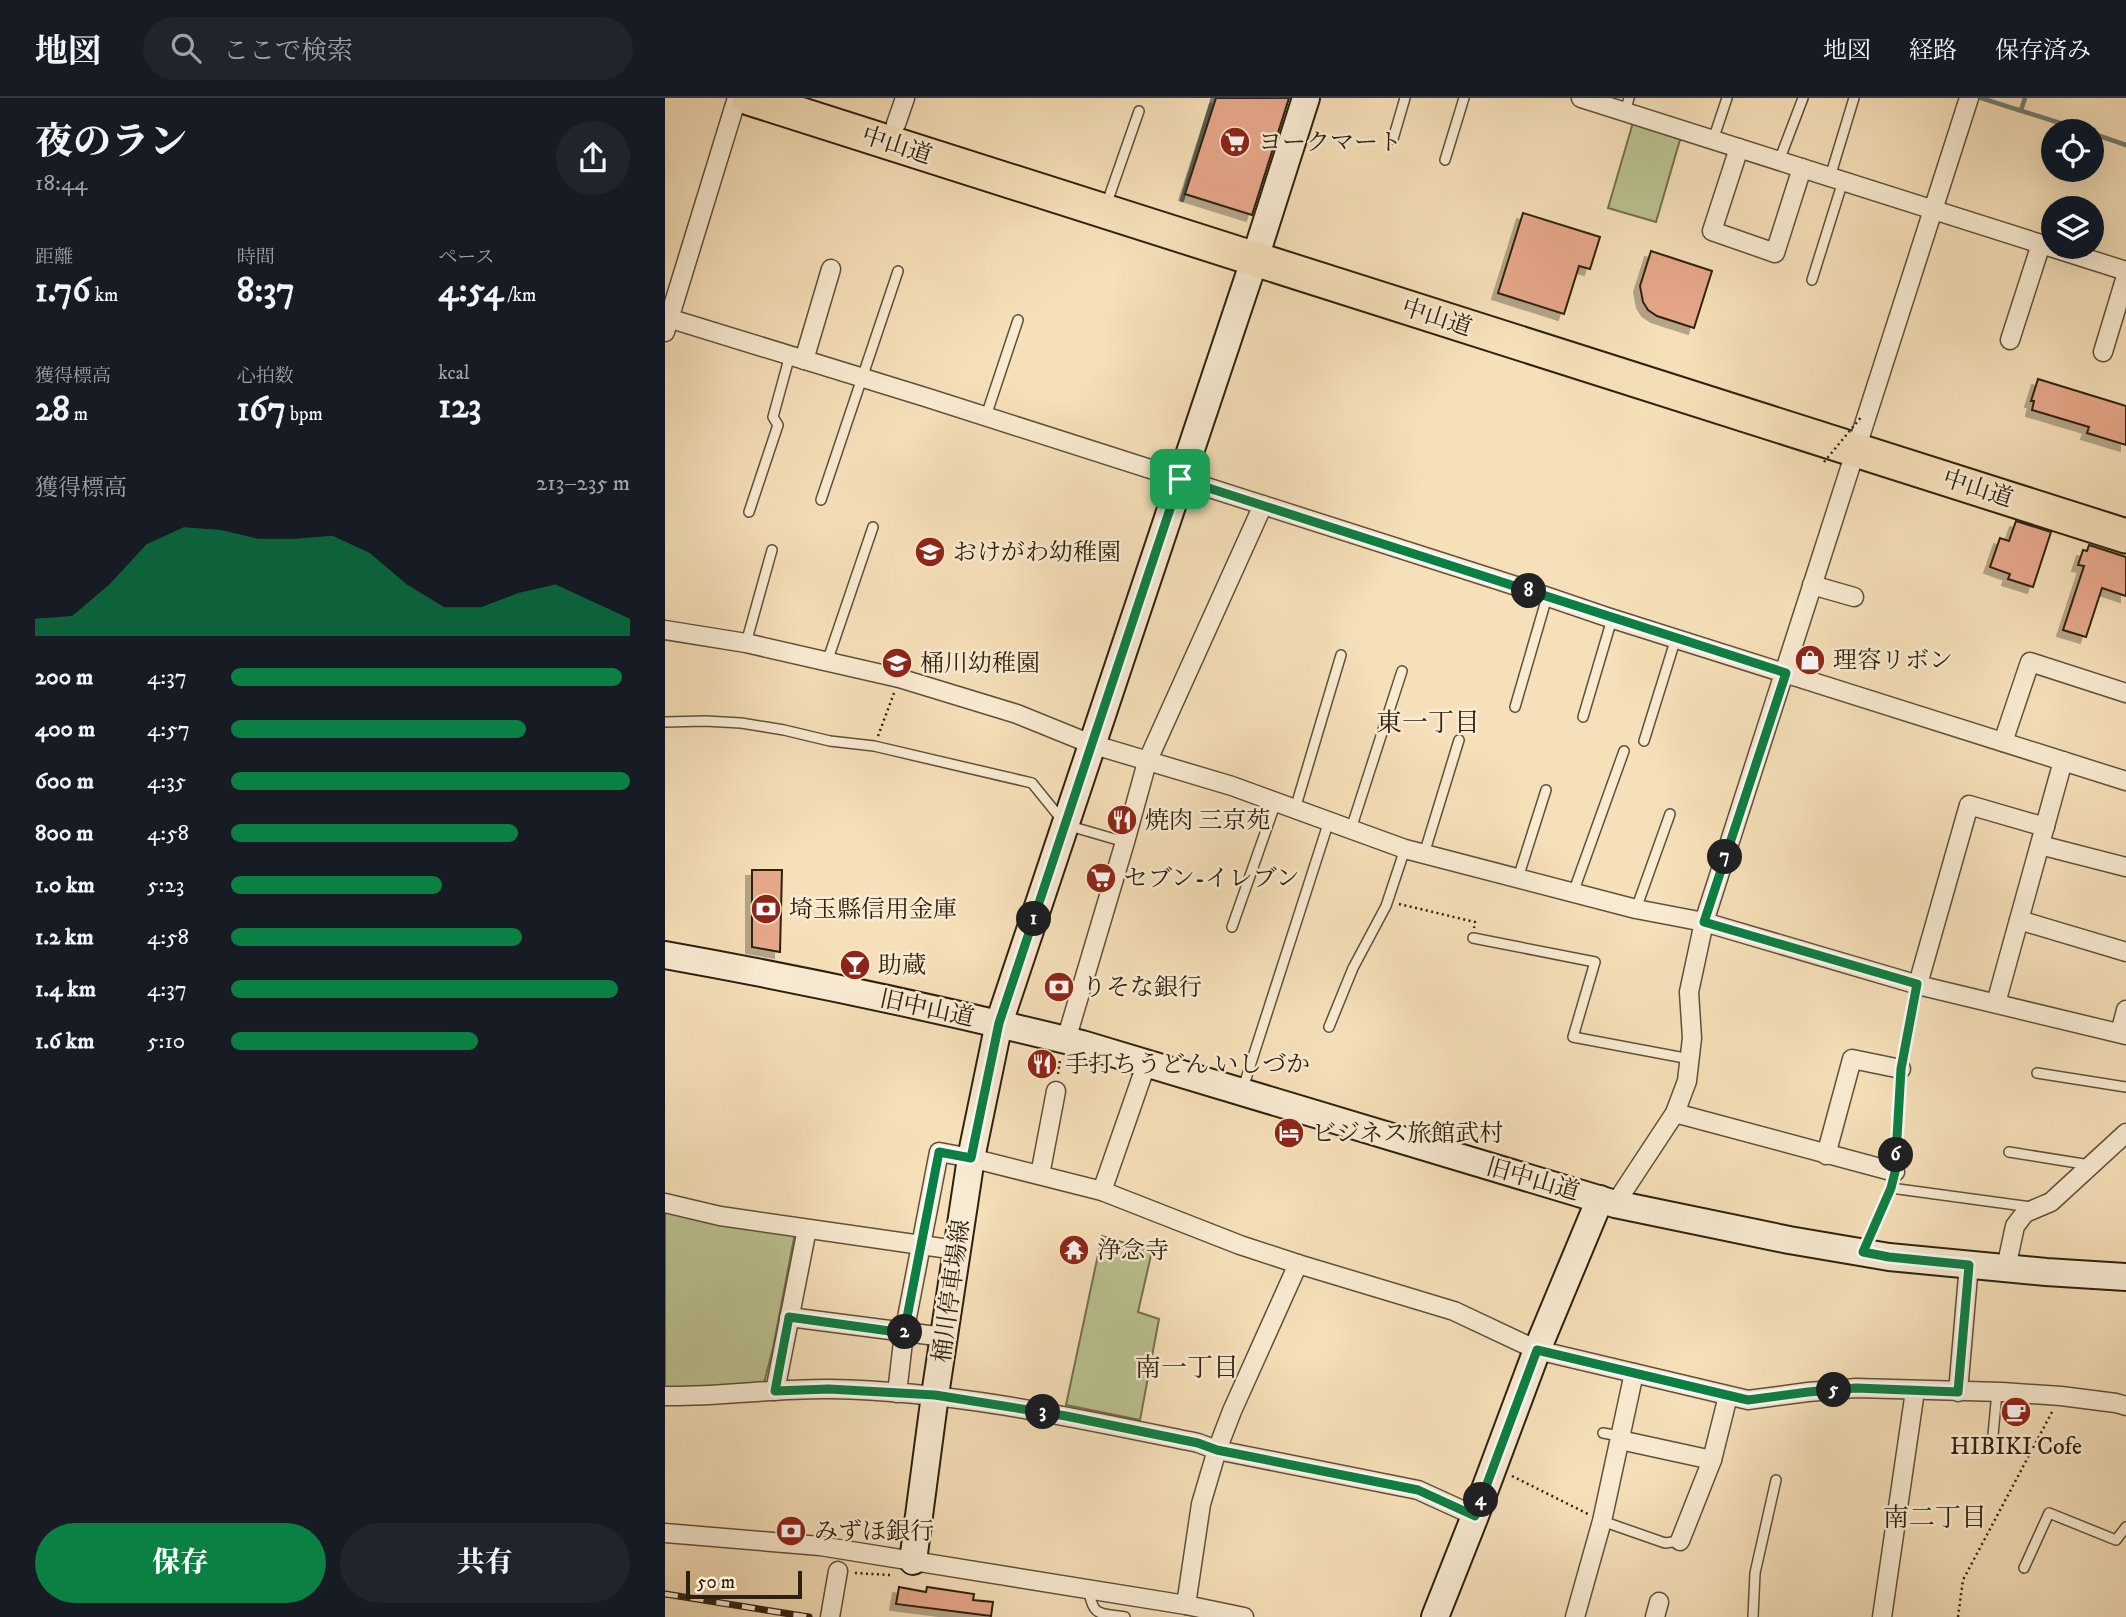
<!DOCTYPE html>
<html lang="ja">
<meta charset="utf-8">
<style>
body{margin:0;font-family:"IM FELL DW Pica","Noto Serif JP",serif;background:#20242c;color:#f1f3f6;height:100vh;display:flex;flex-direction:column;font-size:26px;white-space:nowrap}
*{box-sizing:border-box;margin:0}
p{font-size:23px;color:#9ea1a6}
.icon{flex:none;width:38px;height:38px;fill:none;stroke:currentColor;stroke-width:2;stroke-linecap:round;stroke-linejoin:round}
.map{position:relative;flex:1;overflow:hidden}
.sheet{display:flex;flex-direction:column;background:#171b24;width:665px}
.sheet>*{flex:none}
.buttons{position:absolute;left:1376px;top:21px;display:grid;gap:14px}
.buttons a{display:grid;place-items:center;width:63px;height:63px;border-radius:50%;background:#171b24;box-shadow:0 7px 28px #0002;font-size:35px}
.scale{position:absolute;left:21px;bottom:18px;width:116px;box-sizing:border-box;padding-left:7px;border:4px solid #2e2010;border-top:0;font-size:19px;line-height:24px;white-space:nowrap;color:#2e2010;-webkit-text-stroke:5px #f9ebd2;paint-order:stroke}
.pin{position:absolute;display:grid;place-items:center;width:60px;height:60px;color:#fff;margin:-30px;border-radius:14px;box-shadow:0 4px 10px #0006}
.km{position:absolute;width:35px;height:35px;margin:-18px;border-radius:50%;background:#222;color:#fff;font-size:19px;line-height:35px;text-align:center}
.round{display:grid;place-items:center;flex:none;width:74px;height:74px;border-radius:37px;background:#20242c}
.headline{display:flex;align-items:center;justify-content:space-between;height:119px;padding:0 35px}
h1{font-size:38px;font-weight:800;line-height:52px}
.figures{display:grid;grid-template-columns:repeat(3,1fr);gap:10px;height:119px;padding:7px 35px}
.figures div{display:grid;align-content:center}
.figures b{font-size:35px;font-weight:800}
.figures small{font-size:19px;font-weight:400}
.figures p{font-size:19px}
.chart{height:196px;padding:14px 35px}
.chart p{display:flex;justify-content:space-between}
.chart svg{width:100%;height:126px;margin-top:7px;fill:#0b8043;opacity:.7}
.primary-button{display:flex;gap:14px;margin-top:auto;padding:14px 35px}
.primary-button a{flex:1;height:80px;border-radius:42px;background:#0b8043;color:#fff;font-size:28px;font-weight:800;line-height:80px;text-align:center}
.primary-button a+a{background:#20242c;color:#f1f3f6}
ul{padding:0 35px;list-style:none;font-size:23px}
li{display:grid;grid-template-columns:112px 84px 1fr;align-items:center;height:52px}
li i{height:18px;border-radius:9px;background:#0b8043}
header{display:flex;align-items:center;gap:42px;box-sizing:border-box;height:98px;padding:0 35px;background:#171b24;border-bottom:2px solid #363941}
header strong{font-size:33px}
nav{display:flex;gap:38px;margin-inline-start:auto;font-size:24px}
.search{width:490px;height:63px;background:#20242c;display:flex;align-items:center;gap:18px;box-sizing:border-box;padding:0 24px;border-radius:38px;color:#9ea1a6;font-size:26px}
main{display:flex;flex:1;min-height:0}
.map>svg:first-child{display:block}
.green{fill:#bbc290;stroke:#747150;stroke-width:2}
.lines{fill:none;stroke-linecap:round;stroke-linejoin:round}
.stream{stroke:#717e70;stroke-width:4.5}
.building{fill:#e7a88a;stroke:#2e2010;stroke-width:2;filter:url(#shadow)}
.lane-casing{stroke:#60503a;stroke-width:12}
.street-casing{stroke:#60503a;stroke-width:21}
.secondary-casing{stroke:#2e2010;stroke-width:30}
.highway-casing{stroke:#2e2010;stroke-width:37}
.path{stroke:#2e2010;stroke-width:2.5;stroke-dasharray:2 3.5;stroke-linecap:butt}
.lane{stroke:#f9ebd2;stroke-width:9}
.street{stroke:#f9ebd2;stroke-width:18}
.secondary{stroke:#f9ebd2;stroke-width:26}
.highway{stroke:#f6e0b9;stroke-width:33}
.rail-casing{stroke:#2e2010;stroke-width:7}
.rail{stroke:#f9ebd2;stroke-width:4.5;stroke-dasharray:13;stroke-linecap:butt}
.path-bridge{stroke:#2e2010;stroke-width:2.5;stroke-dasharray:2 3.5;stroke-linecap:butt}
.route-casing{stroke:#fff;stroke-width:14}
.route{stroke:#0b8043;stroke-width:9}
.labels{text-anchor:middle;stroke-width:5;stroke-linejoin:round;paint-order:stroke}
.poi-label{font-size:24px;fill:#2e2010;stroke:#f9ebd2;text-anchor:start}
.street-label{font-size:24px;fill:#2e2010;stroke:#f9ebd2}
.neighbourhood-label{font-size:26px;fill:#2e2010;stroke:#f9ebd2}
</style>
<header>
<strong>地図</strong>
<div class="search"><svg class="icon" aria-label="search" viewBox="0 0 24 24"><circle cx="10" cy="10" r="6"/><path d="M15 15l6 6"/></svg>ここで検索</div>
<nav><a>地図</a><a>経路</a><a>保存済み</a></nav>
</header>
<main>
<section class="sheet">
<div class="headline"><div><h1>夜のラン</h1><p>18:44</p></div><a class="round"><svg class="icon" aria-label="share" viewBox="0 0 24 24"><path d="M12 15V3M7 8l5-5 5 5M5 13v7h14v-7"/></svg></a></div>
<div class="figures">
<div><p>距離</p><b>1.76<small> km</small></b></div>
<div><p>時間</p><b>8:37</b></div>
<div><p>ペース</p><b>4:54<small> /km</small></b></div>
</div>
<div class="figures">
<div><p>獲得標高</p><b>28<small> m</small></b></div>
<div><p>心拍数</p><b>167<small> bpm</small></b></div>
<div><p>kcal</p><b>123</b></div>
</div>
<div class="chart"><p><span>獲得標高</span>213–235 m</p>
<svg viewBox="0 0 160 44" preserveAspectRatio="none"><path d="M0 44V38L10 37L20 26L30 12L40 6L50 7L60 10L70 10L80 9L90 15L100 26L110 34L120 34L130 29L140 26L150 32L160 38V44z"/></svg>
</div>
<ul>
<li><b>200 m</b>4:37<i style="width:98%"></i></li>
<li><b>400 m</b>4:57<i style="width:74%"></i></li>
<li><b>600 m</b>4:35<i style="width:100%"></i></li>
<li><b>800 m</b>4:58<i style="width:72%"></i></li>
<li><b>1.0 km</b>5:23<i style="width:53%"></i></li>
<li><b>1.2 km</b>4:58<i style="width:73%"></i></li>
<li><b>1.4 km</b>4:37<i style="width:97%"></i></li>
<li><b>1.6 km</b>5:10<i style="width:62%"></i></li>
</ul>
<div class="primary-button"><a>保存</a><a>共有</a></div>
</section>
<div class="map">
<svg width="1461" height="1519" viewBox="0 0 1461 1519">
<defs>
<filter id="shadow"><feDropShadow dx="-6" dy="6" stdDeviation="0" flood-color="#0004"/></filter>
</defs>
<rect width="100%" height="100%" fill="#f6e0b9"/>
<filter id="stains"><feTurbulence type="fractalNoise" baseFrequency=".00286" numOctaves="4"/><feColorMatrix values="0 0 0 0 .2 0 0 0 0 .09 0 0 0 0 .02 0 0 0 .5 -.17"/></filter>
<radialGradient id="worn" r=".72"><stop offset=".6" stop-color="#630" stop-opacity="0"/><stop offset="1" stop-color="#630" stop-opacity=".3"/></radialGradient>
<!-- green -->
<g class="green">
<polygon points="969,21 1017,35 991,124 943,110"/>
<polygon points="0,1108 130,1135 108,1250 98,1289 0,1292"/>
<polygon points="437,1138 487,1153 473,1214 494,1221 475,1322 401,1307"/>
</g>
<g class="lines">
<!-- stream -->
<g class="stream">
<polyline points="1316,0 1420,33"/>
<polyline points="1356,12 1360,0"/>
<polyline points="1426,35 1461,47"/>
<polyline points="517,102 548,0"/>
</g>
</g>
<!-- building -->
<g class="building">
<polygon points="551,0 624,0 587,117 520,96"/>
<polygon points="858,115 935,139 925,171 914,168 899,216 833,195"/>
<polygon points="986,153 1047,173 1029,230 992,218 983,212 978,204 975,188"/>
<polygon points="1373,281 1461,308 1461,347 1422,335 1424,329 1367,312 1369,303 1366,303"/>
<polygon points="1351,423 1386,434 1368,489 1343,481 1345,476 1325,469 1335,440 1344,443"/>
<polygon points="1424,447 1461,459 1461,498 1437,490 1421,539 1398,532 1419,468 1413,467 1418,452 1422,453"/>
<polygon points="87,772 117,772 115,854 87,849"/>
<polygon points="234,1489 261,1494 262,1489 309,1496 308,1502 328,1504 326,1518 231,1506"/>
</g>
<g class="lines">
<!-- lane casing -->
<g class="lane-casing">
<g id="lane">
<polyline points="960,14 964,0"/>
<polyline points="728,41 740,0"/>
<polyline points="1048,42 1062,0"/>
<polyline points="780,62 799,0"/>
<polyline points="1114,63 1138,0"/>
<polyline points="1165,79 1189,0"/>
<polyline points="445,96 474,13"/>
<polyline points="1147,182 1178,83"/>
<polyline points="321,318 353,222"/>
<polyline points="156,402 233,173"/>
<polyline points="84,414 113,327 108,319 125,257"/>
<polyline points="81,545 107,452"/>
<polyline points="162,564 208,429"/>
<polyline points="850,609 882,499"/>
<polyline points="918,619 947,521"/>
<polyline points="0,624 40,623 76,625 119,632 165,643 209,648 367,685 401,727 460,744"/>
<polyline points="979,643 1011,540"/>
<polyline points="630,711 676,557"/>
<polyline points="686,731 737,573"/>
<polyline points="759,756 794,642"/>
<polyline points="853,780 881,692"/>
<polyline points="908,795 959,653"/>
<polyline points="971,811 1005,716"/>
<polyline points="567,829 611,704"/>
<polyline points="808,840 930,864 908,939 1025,961"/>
<polyline points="664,929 688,870 721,808 740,751"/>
<polyline points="1372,975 1461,989"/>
<polyline points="577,993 664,723"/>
<polyline points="1344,1054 1425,1067"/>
<polyline points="1226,1090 1366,1109"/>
<polyline points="1198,1153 1226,1090 1230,1074 1236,971 1253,886"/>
<polyline points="938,1335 955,1338"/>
<polyline points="1328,1337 1332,1294"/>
<polyline points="937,1423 1000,1445 1015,1443"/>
<polyline points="1359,1470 1384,1415 1451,1442 1461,1429"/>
<path d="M424 1493C428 1519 435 1515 460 1519"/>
<polyline points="1088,1519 1090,1475 1111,1382"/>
</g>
</g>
<!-- street casing -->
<g class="street-casing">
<g id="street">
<polyline points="916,0 1461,173"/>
<polyline points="231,26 240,0"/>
<polyline points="1074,50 1047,133 1110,155 1137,70"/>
<polyline points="0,219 260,299 845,486 942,519 1461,683"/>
<polyline points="0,234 72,0"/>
<polyline points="1345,242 1376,146"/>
<polyline points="1438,254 1461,178"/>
<polyline points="139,262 166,171"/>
<polyline points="1147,487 1189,499"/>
<polyline points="0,532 81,545 234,580 352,616 426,646 567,688 740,751 971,811 1039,824 1257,888 1461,937"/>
<polyline points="1338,644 1365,564 1461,595"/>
<polyline points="1375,747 1461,769"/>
<polyline points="1354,822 1461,854"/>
<polyline points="1253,886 1304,707 1380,729"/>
<polyline points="1331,905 1398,663"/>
<polyline points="1455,935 1461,912"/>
<polyline points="401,942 460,744 482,664 598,407"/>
<polyline points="1010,1015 1230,1074"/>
<polyline points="1161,1057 1187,961 1236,971"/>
<polyline points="375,1077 391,993"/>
<polyline points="437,1093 482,964"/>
<polyline points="0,1105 55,1118 291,1152"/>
<polyline points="950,1106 1010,1015 1022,983 1027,940 1024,894 1039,824 1304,0"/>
<polyline points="1341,1170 1350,1128 1360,1115 1386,1104 1461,1035"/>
<polyline points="124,1219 279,1239"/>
<polyline points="110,1293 142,1131"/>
<polyline points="1293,1294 1304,1166"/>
<polyline points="232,1295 239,1235 274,1054 306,1060 437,1093 575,1147 633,1166 789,1213 872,1252 1083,1302 1143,1294 1191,1290 1337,1294 1396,1298 1451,1305 1461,1308"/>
<path d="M0 1298C55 1299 110 1290 165 1291 289 1293 412 1320 533 1345L552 1352 753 1392 810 1418"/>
<polyline points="955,1342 1047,1362"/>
<polyline points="0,1435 155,1448 521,1507 579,1519"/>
<polyline points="1015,1443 1047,1362 1063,1298"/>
<polyline points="521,1507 536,1406 552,1352 567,1313 633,1166"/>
<polyline points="165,1519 173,1473"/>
<polyline points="910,1519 937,1423 969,1275"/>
<polyline points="990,1519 994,1504"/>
<polyline points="1217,1519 1250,1293"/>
</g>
</g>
<!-- secondary casing -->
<g class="secondary-casing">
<g id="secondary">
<path d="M0 857C140 882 279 912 417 946L950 1106 1124 1142 1224 1159 1381 1174 1461 1179"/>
<polyline points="248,1463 270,1297 306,1060 334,925 590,160 641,0"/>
<polyline points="770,1519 810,1418 872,1252 935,1101"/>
</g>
</g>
<!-- highway casing -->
<g class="highway-casing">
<polyline id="highway" points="84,0 1461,438"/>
</g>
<!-- path -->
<g class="path">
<polyline points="213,638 229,595"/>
<polyline points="734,806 810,824 809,830"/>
<polyline points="393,976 395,962"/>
<polyline points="847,1378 923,1416"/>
<polyline points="190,1475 225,1477"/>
<polyline points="1293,1519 1298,1482 1387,1314"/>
</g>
<!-- lane -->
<use href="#lane" class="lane"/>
<!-- street -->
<use href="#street" class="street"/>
<!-- secondary -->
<use href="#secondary" class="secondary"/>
<!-- highway -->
<use href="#highway" class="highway"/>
<!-- rail casing -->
<g class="rail-casing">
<polyline id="rail" points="0,1496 144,1519"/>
</g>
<!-- rail -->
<use href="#rail" class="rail"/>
<!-- path-bridge -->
<polyline class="path-bridge" points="1159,364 1197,318"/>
</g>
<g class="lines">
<!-- route casing -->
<g class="route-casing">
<path id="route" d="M515 381C717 445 918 512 1121 575L1039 824 1252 886 1236 971 1230 1074 1226 1090 1198 1154 1224 1159 1304 1167 1293 1294 1191 1290 1143 1294 1083 1302 872 1252 810 1418 753 1392 552 1352 533 1345 401 1318 270 1297 164 1291 110 1293 124 1219 239 1235 274 1054 306 1060 334 925Z"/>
</g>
<!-- route -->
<use href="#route" class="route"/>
</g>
<!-- icons -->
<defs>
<g id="supermarket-disc" transform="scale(1.575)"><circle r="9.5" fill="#8f2418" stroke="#f9ebd2"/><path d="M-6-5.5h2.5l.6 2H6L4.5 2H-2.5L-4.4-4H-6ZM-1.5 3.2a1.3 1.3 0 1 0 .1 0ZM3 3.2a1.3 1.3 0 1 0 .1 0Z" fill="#fff"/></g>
<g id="school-disc" transform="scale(1.575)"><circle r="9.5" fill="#8f2418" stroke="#f9ebd2"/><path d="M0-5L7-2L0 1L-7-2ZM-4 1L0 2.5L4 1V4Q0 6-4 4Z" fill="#fff"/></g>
<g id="shop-disc" transform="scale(1.575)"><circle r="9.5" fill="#8f2418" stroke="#f9ebd2"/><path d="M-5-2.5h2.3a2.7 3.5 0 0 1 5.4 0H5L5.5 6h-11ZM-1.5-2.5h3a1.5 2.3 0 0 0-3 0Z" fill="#fff"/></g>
<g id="restaurant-disc" transform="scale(1.575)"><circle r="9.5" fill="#8f2418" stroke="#f9ebd2"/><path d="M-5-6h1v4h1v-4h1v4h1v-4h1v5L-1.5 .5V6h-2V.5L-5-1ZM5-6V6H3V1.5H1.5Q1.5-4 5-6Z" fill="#fff"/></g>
<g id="bank-disc" transform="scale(1.575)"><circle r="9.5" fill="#8f2418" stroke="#f9ebd2"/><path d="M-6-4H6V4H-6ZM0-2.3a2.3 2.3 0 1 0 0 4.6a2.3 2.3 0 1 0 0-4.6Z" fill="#fff"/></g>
<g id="bar-disc" transform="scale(1.575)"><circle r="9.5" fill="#8f2418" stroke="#f9ebd2"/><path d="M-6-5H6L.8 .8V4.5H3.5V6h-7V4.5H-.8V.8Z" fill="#fff"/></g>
<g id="hotel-disc" transform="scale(1.575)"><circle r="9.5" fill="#8f2418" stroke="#f9ebd2"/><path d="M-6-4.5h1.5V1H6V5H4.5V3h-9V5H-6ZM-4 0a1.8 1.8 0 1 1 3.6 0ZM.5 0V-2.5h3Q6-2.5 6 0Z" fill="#fff"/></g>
<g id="temple-disc" transform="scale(1.575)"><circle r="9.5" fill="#8f2418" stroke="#f9ebd2"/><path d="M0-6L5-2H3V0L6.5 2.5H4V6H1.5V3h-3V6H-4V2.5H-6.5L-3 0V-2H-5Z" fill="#fff"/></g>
<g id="cafe-disc" transform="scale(1.575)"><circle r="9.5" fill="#8f2418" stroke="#f9ebd2"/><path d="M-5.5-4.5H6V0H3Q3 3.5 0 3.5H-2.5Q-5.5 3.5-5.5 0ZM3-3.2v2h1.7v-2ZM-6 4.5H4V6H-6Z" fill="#fff"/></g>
</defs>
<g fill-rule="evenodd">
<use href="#supermarket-disc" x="570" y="44"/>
<use href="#school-disc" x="265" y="454"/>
<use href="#shop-disc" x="1145" y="562"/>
<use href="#school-disc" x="232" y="565"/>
<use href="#restaurant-disc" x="457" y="722"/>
<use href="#supermarket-disc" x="436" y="780"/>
<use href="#bank-disc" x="101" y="811"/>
<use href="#bar-disc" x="190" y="867"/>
<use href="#bank-disc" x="394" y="889"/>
<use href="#restaurant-disc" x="377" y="966"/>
<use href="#hotel-disc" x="624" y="1035"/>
<use href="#temple-disc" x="409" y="1152"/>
<use href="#cafe-disc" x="1351" y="1314"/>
<use href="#bank-disc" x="126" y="1433"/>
</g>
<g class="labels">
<!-- poi labels -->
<g class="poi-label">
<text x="593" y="52">ヨークマート</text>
<text x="288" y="462">おけがわ幼稚園</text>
<text x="1168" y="570">理容リボン</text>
<text x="255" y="573">桶川幼稚園</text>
<text x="480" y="730">焼肉 三京苑</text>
<text x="459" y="788">セブン-イレブン</text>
<text x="124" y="819">埼玉縣信用金庫</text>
<text x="213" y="875">助蔵</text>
<text x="417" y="897">りそな銀行</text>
<text x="400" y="974">手打ちうどん いしづか</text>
<text x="647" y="1043">ビジネス旅館武村</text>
<text x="432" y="1160">浄念寺</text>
<text x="1351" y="1356" text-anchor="middle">HIBIKI Cofe</text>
<text x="149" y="1441">みずほ銀行</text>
</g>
<!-- street labels -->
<g class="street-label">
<text transform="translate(232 47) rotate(18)" y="8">中山道</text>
<text transform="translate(772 219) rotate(18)" y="8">中山道</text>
<text transform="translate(1313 390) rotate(18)" y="8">中山道</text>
<text transform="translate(262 910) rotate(12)" y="8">旧中山道</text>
<text transform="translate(868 1081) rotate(16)" y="8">旧中山道</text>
<text transform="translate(286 1193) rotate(-82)" y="8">桶川停車場線</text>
</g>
<!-- neighbourhood labels -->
<g class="neighbourhood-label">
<text x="763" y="633">東一丁目</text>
<text x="522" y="1278">南一丁目</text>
<text x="1270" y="1428">南二丁目</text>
</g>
</g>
<rect width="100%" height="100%" filter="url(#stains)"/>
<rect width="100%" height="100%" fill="url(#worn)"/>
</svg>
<div class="buttons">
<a><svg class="icon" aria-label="locate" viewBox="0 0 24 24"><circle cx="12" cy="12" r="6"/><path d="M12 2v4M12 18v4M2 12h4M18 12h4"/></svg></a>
<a><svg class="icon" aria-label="layers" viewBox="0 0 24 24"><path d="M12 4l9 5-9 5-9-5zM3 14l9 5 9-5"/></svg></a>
</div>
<div class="scale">50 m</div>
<div class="pin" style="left:515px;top:381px;background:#1e9e55"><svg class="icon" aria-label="arrive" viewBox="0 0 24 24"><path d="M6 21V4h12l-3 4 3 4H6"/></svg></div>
<b class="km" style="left:369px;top:821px">1</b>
<b class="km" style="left:240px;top:1234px">2</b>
<b class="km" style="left:378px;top:1314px">3</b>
<b class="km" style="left:816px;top:1402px">4</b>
<b class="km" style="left:1169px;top:1292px">5</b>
<b class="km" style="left:1231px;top:1057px">6</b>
<b class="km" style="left:1060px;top:759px">7</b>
<b class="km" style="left:864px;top:493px">8</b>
</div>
</main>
